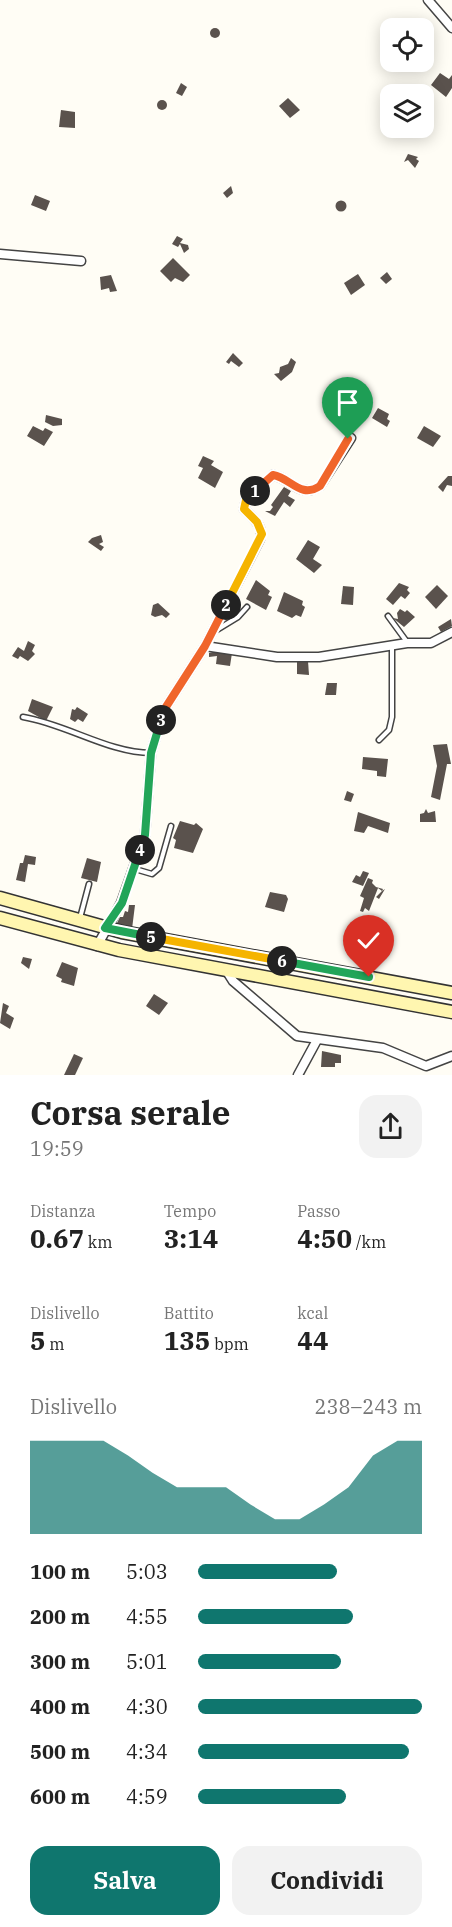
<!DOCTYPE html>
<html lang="it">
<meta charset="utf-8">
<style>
body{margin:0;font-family:"IBM Plex Serif",serif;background:#f2f2f2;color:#222;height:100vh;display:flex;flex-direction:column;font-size:22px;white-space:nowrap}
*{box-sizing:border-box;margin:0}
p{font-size:20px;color:#767676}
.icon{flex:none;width:33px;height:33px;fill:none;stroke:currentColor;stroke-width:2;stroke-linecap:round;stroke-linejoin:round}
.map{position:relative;height:1075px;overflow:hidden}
.details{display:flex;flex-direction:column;background:#fff;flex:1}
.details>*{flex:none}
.buttons{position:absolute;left:380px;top:18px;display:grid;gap:12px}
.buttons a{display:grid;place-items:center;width:54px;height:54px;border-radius:12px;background:#fff;box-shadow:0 3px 15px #0003;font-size:30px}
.pin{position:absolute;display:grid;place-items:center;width:51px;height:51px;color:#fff;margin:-62px -26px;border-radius:50% 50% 50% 0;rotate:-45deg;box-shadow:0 0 6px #0007}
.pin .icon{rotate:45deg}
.km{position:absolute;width:30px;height:30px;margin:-15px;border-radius:50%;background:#222;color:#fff;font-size:16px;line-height:30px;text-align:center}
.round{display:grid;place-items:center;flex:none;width:63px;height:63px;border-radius:18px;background:#f2f2f2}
.headline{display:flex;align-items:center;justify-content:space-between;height:102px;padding:0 30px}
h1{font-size:33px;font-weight:700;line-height:45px}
.stats{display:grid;grid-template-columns:repeat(3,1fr);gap:9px;height:102px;padding:6px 30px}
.stats div{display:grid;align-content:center}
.stats b{font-size:26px;font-weight:700}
.stats small{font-size:16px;font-weight:400}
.stats p{font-size:16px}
.chart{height:168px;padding:12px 30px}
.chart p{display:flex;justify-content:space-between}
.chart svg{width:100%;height:108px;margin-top:6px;fill:#0f766e;opacity:.7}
.primary-button{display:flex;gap:12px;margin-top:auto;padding:12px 30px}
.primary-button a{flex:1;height:69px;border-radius:18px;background:#0f766e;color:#fff;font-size:24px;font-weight:700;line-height:69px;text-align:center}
.primary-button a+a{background:#f2f2f2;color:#222}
ul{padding:0 30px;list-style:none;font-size:20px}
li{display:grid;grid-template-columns:96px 72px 1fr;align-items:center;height:45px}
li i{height:15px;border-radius:8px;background:#0f766e}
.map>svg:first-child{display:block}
.building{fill:#5a524d}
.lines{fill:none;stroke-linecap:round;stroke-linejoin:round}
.service-casing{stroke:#444;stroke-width:7}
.minor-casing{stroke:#444;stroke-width:11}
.secondary-casing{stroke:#333;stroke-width:15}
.service{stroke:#fff;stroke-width:4}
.minor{stroke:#fff;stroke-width:8}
.secondary{stroke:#fff6b0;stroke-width:12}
.split-1-casing{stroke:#fff;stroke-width:12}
.split-2-casing{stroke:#fff;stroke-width:12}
.split-3-casing{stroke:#fff;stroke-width:12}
.split-4-casing{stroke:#fff;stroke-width:12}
.split-5-casing{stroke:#fff;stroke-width:12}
.split-6-casing{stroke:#fff;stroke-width:12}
.split-7-casing{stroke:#fff;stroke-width:12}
.split-1{stroke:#f0652b;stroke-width:8}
.split-2{stroke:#f5b400;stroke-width:8}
.split-3{stroke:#f0652b;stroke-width:8}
.split-4{stroke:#22a559;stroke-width:8}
.split-5{stroke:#22a559;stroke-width:8}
.split-6{stroke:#f5b400;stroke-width:8}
.split-7{stroke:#22a559;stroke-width:8}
</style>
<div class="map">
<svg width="452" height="1075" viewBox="0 0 452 1075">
<rect width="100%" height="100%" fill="#fffdf5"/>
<!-- building -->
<g class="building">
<circle cx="215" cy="33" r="5"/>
<polygon points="440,73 449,79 452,75 452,88 446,97 431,85"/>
<polygon points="181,83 187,87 182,96 176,93"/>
<polygon points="288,98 300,110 290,118 279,106"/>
<circle cx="162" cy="105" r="5"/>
<polygon points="61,110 75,112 75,128 59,127"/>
<polygon points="408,154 418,157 416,159 419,161 415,168 408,160 404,162"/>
<polygon points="231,186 233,193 227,198 223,193"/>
<polygon points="35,195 50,201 46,211 31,205"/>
<circle cx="341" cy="206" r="5.5"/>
<polygon points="177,236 183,239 180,243 188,245 189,249 184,253 180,244 178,247 172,244"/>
<polygon points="173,258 190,275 183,282 175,278 171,282 160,271"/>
<polygon points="387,272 392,279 386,284 380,278"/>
<polygon points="358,274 365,285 351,295 344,283"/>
<polygon points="111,275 117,291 110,292 109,288 101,290 100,277"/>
<polygon points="233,353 243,363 239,367 231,361 229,364 226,362"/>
<polygon points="291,358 296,362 292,372 281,381 274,374 279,373 280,367 288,364"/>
<polygon points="378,408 389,414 387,419 390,421 387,427 372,418"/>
<polygon points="46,415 62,419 62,425 53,426 45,422"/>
<polygon points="33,426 43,431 45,428 53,432 44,446 27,436"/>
<polygon points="424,426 441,436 433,447 417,438"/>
<polygon points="203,456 214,461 211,465 223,472 215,488 198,478 203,468 198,466"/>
<polygon points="448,476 452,476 452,486 447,485 443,492 438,487"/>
<polygon points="284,487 291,491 288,496 295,500 290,507 284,502 275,516 265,511 270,511 273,507 271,505"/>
<polygon points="101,535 103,542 99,544 104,547 101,551 88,542 92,538"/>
<polygon points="308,540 320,547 313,559 322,565 314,573 296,559"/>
<polygon points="256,580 270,591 268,595 272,597 266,610 246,599"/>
<polygon points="399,583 409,587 407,590 410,593 405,599 401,596 393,605 386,599"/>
<polygon points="437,585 448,596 436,609 425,597"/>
<polygon points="343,586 354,587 353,605 341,604"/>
<polygon points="284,592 303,601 302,605 305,607 301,617 296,615 292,618 277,611"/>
<polygon points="158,603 170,614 166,618 162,615 155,617 151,615 153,605"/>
<polygon points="400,609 405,612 407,610 415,617 404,627 393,618 398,619 397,613"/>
<polygon points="451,619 452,626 441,632 438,627"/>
<polygon points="28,641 35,645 32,651 35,654 28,661 20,656 18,659 12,656 18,647 24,651"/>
<polygon points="217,651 232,653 230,666 216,664 217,656 209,657 209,653"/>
<polygon points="297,661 308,661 309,675 297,674"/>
<polygon points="327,683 337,683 336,695 325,695"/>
<polygon points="32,699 53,707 46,721 28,711"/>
<polygon points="77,707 88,714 83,722 78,719 75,722 70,719 72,709 75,710"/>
<polygon points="447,744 451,764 447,764 440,800 431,797 437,766 433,745"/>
<polygon points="363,757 388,759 386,777 377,776 377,771 362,769"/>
<polygon points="347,791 354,794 351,802 344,800"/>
<polygon points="426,809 428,813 435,811 436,822 420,822 420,814 424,813"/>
<polygon points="358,812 390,823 388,833 368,826 364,833 354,831"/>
<polygon points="180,821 194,825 196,823 203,829 193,853 174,848 176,840 173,838"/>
<polygon points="25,855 36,857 35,865 28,864 25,882 16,880 20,863 23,863"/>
<polygon points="87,858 101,862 97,882 81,878"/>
<polygon points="363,871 369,873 363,886 352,882 356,875 360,877"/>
<polygon points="368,878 373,880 372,883 376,887 383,889 382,891 385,889 379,899 376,897 382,891 378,888 369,911 365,908 363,912 360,911 364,898 360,896"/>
<polygon points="270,892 286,895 288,899 284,912 265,907"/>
<polygon points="129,905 135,905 132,929 116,925 120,917 123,917 125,911 128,912"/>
<polygon points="23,957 32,959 29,969 21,963"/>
<polygon points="62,962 78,968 74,986 61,982 62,979 56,976"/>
<polygon points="154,994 168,1003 159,1015 146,1006"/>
<polygon points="3,1003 9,1006 6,1013 14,1018 10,1029 0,1023"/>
<polygon points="322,1051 341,1055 341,1063 335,1063 335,1067 321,1067"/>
<polygon points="74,1054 83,1058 75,1075 64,1075"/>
</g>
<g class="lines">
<!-- service casing -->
<g class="service-casing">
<g id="service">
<polyline points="388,616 407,642"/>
<polyline points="215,631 238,617 247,607"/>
<path d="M23 717C66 724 109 753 151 753"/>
<polyline points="379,740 389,730 392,717 392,646"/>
<polyline points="135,869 152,874 159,868 171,826"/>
<polyline points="80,918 89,884"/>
</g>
</g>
<!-- minor casing -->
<g class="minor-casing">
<g id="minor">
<polyline points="428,0 452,28"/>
<polyline points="0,254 81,261"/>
<polyline points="205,646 277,657 319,657 407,643 431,643 452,632"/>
<path d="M97 946 121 903 145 835 151 753 164 710 205 646 260 539C264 526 253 518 244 509L246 500 273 475C292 479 300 499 320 486L351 438"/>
<polyline points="226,970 233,981 297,1036 383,1048 426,1066 452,1056"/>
<polyline points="298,1075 317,1040"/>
</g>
</g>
<!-- secondary casing -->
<g class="secondary-casing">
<g id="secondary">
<polyline points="0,898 122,932 452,993"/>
<polyline points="0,918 119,950 452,1012"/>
</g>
</g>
<!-- service -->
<use href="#service" class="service"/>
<!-- minor -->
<use href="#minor" class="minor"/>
<!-- secondary -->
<use href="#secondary" class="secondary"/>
</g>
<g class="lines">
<!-- split-1 casing -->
<g class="split-1-casing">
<path id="split-1" d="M255 491 273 475C291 478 300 499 320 486L348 439"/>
</g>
<!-- split-2 casing -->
<g class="split-2-casing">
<polyline id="split-2" points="226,605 262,534 257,522 244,509 246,500 255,491"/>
</g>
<!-- split-3 casing -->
<g class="split-3-casing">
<polyline id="split-3" points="161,720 164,710 205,646 226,605"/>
</g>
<!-- split-4 casing -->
<g class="split-4-casing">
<polyline id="split-4" points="140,850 145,835 151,753 161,720"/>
</g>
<!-- split-5 casing -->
<g class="split-5-casing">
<polyline id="split-5" points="140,850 122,903 105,928 151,937"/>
</g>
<!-- split-6 casing -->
<g class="split-6-casing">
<polyline id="split-6" points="151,937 282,961"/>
</g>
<!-- split-7 casing -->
<g class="split-7-casing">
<polyline id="split-7" points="282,961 369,977"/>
</g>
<!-- split-1 -->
<use href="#split-1" class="split-1"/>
<!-- split-2 -->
<use href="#split-2" class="split-2"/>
<!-- split-3 -->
<use href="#split-3" class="split-3"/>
<!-- split-4 -->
<use href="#split-4" class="split-4"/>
<!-- split-5 -->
<use href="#split-5" class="split-5"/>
<!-- split-6 -->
<use href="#split-6" class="split-6"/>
<!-- split-7 -->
<use href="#split-7" class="split-7"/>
</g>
</svg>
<div class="buttons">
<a><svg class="icon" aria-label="locate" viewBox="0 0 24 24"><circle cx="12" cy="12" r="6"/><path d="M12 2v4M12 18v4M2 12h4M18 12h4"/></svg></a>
<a><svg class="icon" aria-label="layers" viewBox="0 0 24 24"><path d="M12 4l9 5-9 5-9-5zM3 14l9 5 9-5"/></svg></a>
</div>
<div class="pin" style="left:348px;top:439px;background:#1e9e55"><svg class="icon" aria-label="arrive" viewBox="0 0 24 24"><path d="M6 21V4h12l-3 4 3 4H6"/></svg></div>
<div class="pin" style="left:369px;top:977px;background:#d93025"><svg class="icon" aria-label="check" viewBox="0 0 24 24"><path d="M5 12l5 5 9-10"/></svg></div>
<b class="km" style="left:255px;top:491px">1</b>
<b class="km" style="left:226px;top:605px">2</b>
<b class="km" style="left:161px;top:720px">3</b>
<b class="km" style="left:140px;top:850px">4</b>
<b class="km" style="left:151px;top:937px">5</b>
<b class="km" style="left:282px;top:961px">6</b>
</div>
<section class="details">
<div class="headline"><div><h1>Corsa serale</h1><p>19:59</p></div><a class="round"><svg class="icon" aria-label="share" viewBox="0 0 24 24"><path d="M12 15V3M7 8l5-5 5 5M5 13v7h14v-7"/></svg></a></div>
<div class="stats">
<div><p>Distanza</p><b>0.67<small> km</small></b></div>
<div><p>Tempo</p><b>3:14</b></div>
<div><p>Passo</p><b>4:50<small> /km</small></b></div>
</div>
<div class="stats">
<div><p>Dislivello</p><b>5<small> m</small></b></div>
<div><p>Battito</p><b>135<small> bpm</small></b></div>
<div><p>kcal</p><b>44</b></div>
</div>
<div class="chart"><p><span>Dislivello</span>238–243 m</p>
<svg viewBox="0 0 160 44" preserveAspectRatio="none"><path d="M0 44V6L10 6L20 6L30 6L40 12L50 19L60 25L70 25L80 25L90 32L100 38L110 38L120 32L130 25L140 12L150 6L160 6V44z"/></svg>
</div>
<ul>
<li><b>100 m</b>5:03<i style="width:62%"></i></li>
<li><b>200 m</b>4:55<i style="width:69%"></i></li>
<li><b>300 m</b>5:01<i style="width:64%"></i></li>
<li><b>400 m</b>4:30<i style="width:100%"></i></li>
<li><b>500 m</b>4:34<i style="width:94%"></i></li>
<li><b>600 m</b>4:59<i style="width:66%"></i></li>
</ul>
<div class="primary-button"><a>Salva</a><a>Condividi</a></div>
</section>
